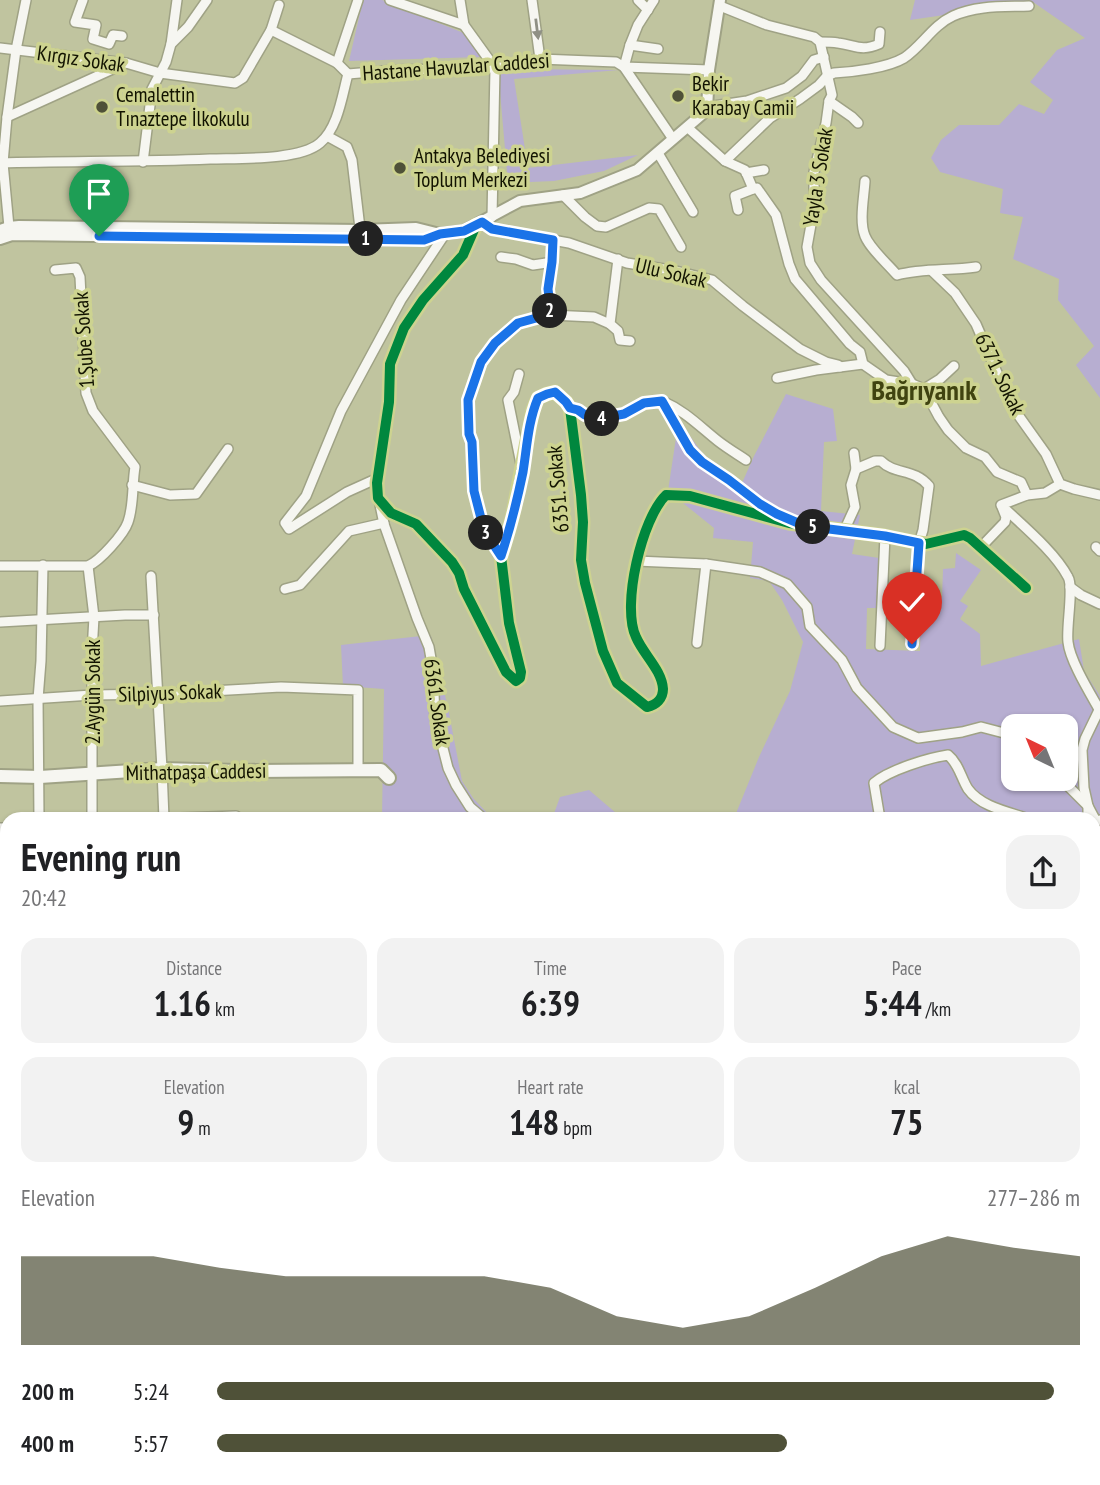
<!DOCTYPE html>
<meta charset="utf-8">
<style>
body{margin:0;font-family:"PT Sans Narrow",sans-serif;background:#f2f2f2;color:#202124;height:100vh;display:flex;flex-direction:column;font-size:26px;white-space:nowrap}
*{box-sizing:border-box;margin:0}
p{font-size:23px;color:#757577}
.icon{flex:none;width:38px;height:38px;fill:none;stroke:currentColor;stroke-width:2;stroke-linecap:round;stroke-linejoin:round}
.map{position:relative;flex:1;overflow:hidden}
.drawer{position:absolute;left:0px;top:812px;width:1101px;height:674px;display:flex;flex-direction:column;background:#fff;border-radius:21px 21px 0 0;box-shadow:0 2px 5px #0004}
.drawer>*{flex:none}
.needle{width:46px;rotate:317deg}
.buttons{position:absolute;left:1001px;top:714px;display:grid;gap:14px}
.buttons a{display:grid;place-items:center;width:77px;height:77px;border-radius:14px;background:#fff;box-shadow:0 2px 5px #0004;font-size:35px}
.pin{position:absolute;display:grid;place-items:center;width:60px;height:60px;color:#fff;margin:-72px -30px;border-radius:50% 50% 50% 0;rotate:-45deg;box-shadow:0 0 7px #0007}
.pin .icon{rotate:45deg}
.km{position:absolute;width:35px;height:35px;margin:-18px;border-radius:50%;background:#222;color:#fff;font-size:19px;line-height:35px;text-align:center}
.round{display:grid;place-items:center;flex:none;width:74px;height:74px;border-radius:21px;background:#f2f2f2}
.head{display:flex;align-items:center;justify-content:space-between;height:119px;padding:0 21px}
h1{font-size:38px;font-weight:700;line-height:52px}
.stats{display:grid;grid-template-columns:repeat(3,1fr);gap:10px;height:119px;padding:7px 21px}
.stats div{display:grid;align-content:center;border-radius:18px;background:#f2f2f2;text-align:center}
.stats b{font-size:35px;font-weight:700}
.stats small{font-size:19px;font-weight:400}
.stats p{font-size:19px}
.chart{height:196px;padding:14px 21px}
.chart p{display:flex;justify-content:space-between}
.chart svg{width:100%;height:126px;margin-top:7px;fill:#4f5138;opacity:.7}
ul{padding:0 21px;list-style:none;font-size:23px}
li{display:grid;grid-template-columns:112px 84px 1fr;align-items:center;height:52px}
li i{height:18px;border-radius:9px;background:#4f5138}
.map>svg:first-child{display:block}
.green{fill:#b7aed1;fill-rule:evenodd}
.lines{fill:none;stroke-linecap:round;stroke-linejoin:round}
.stream{stroke:#589db0;stroke-width:2.5}
.minor-casing{stroke:#9fa285;stroke-width:12}
.tertiary-casing{stroke:#9fa285;stroke-width:14}
.secondary-casing{stroke:#9fa285;stroke-width:16}
.primary-casing{stroke:#e3e4d4;stroke-width:18}
.minor{stroke:#f6f6f1;stroke-width:9}
.tertiary{stroke:#f6f6f1;stroke-width:10}
.secondary{stroke:#f6f6f1;stroke-width:12}
.primary{stroke:#eae4da;stroke-width:14}
.cycleway-casing{stroke:#cdd390;stroke-width:15}
.cycleway{stroke:#00873e;stroke-width:10}
.oneway{fill:#8f9085}
.route-casing{stroke:#fff;stroke-width:14}
.route{stroke:#1a73e8;stroke-width:9}
.poi-dot{fill:#4f5138;stroke:#cdd390;stroke-width:2.5}
.labels{text-anchor:middle;stroke-width:7;stroke-linejoin:round;paint-order:stroke}
.street-label{font-size:21px;fill:#121300;stroke:#cdd390}
.poi-label{font-size:21px;fill:#121300;stroke:#cdd390;text-anchor:start}
.district-label{font-size:28px;font-weight:bold;fill:#404310;stroke:#cdd390}
</style>
<div class="map">
<svg width="1100" height="1485" viewBox="0 0 1100 1485">
<rect width="100%" height="100%" fill="#c0c49f"/>
<!-- green -->
<g class="green">
<polygon points="363,0 382,0 471,36 480,57 349,61"/>
<polygon points="915,0 1100,0 1100,398 1076,365 1094,346 1058,300 1059,279 1013,259 1023,217 1000,213 1003,189 940,172 931,158 941,140 959,125 999,125 1019,104 1044,114 1053,100 1030,82 1057,50 1085,38 1033,2 910,20"/>
<polygon points="498,69 619,70 514,79 528,168 638,155 604,171 554,181 508,183"/>
<path d="M786 394 833 409 837 441 824 442 821 511 860 515 852 554 886 559 888 608H867L866 649 920 651 921 599 942 598 943 569 955 568 956 553 981 570 960 601 968 606 960 619 980 634 981 666 1079 639 1084 671 1100 696V1485H640L637 1479H1094V819H735L737 811 759 757 790 691 803 642 782 600 769 581 750 578 753 542 713 538 714 528 668 491 676 438 687 432 727 487 738 492 754 456ZM1013 726H1066V779H1013Z"/>
<polygon points="421,636 431,636 448,708 462,781 473,798 490,816 496,819 382,819 384,689 343,686 341,645"/>
<polygon points="589,790 623,819 552,819 560,797"/>
<polygon points="517,1479 594,1479 603,1485 518,1485"/>
</g>
<g class="lines">
<!-- stream -->
<polyline class="stream" points="1094,963 1100,965"/>
<!-- minor casing -->
<g class="minor-casing">
<g id="minor">
<polyline points="83,0 75,22 96,25 93,39 109,44 113,35 122,36"/>
<polyline points="390,0 464,25"/>
<polyline points="460,0 464,25 495,68"/>
<polyline points="532,0 540,59"/>
<polyline points="638,0 648,10"/>
<polyline points="654,0 638,25 630,45 624,67 673,139"/>
<polyline points="720,6 767,25 814,37 820,42 832,95 829,101 826,123 814,172 814,208 807,247 810,263 821,280 904,371 912,384"/>
<polyline points="271,30 337,63 348,74"/>
<path d="M820 42C826 42 832 42 838 43 855 45 861 52 879 44L880 32"/>
<polyline points="171,44 177,0"/>
<polyline points="630,45 658,49"/>
<polyline points="0,48 126,63 160,73 235,83 243,78 271,30 279,5"/>
<polyline points="337,63 358,0"/>
<polyline points="829,101 852,117 858,123"/>
<polyline points="707,107 747,101 786,88 802,76 814,60 824,57"/>
<polyline points="7,117 126,63"/>
<polyline points="687,127 725,161 745,170 753,189 757,188 776,215 789,264 795,279 850,344 860,352 863,364 886,380 912,384 924,389 939,417 948,430 966,448 985,457 997,472 1021,482 1027,495"/>
<polyline points="327,136 347,147 352,160 361,237"/>
<polyline points="658,153 693,212"/>
<path d="M725 161 770 118 800 99 819 85 827 76 834 73C853 72 887 68 904 58 922 46 933 25 953 16 977 5 1004 7 1029 6"/>
<polyline points="143,162 152,89 166,62 171,44 188,27 207,0"/>
<path d="M0 163C70 161 140 162 210 159 237 158 299 161 320 143 338 128 342 96 348 74L396 70 495 68 540 59 616 62 624 67 709 70"/>
<polyline points="746,173 764,170"/>
<path d="M865 181C864 198 859 221 865 236 870 249 888 264 897 275 923 268 950 271 976 267"/>
<polyline points="563,195 585,217 597,226 606,227 649,208 659,209 681,247"/>
<polyline points="738,210 735,196 753,189"/>
<polyline points="492,217 495,68"/>
<polyline points="482,222 492,229 569,243 627,263 676,271 712,280 743,306 800,349 826,362 838,365 840,367"/>
<path d="M476 225 463 255 423 300 404 328 390 364 389 402 377 483 378 498 391 513 416 524 452 562 459 573 464 589 506 672 516 681 520 678 521 672 509 623 501 556 512 519 533 410 538 398 547 394 555 392 566 402 570 408 581 495 583 522 581 560 585 583 603 651 617 683 647 707C656 705 663 699 663 689 662 670 643 654 636 637 621 606 642 518 666 495L690 496 789 523 885 536 919 543 926 544 964 535 970 538 1026 588"/>
<polyline points="12,233 9,227 3,163 7,117 16,50 26,0"/>
<polyline points="501,257 516,259 533,265 553,262"/>
<polyline points="618,259 610,324 618,331 620,340 630,341"/>
<polyline points="932,271 955,293 976,324 1011,405 1046,454 1060,484 1074,489 1100,495"/>
<polyline points="551,315 548,289 553,262 553,240"/>
<polyline points="519,374 514,392 508,400 521,464"/>
<polyline points="777,378 816,370 863,364"/>
<polyline points="924,389 940,379 954,366"/>
<path d="M662 401C685 411 698 425 718 441 727 448 737 454 746 460"/>
<polyline points="570,408 578,410 585,415 598,419 624,414 644,403 662,401 690,450 702,462 729,480 760,504 785,517"/>
<path d="M856 469 875 461H881C895 475 914 468 929 486L923 530 919 543 911 644"/>
<polyline points="378,478 347,492 289,529 285,523 306,496 341,411 401,300 445,234"/>
<path d="M1060 484 1045 493 1027 495 1001 505C1022 525 1055 552 1068 577 1074 587 1066 627 1068 642 1070 661 1090 693 1100 711"/>
<polyline points="132,485 170,495 196,494 228,449"/>
<polyline points="379,500 384,524 417,618 429,647 433,670 435,717 448,768 456,785 470,807 484,819"/>
<polyline points="844,531 855,507 851,485 856,469 854,453"/>
<polyline points="981,547 1005,522 1006,517 1002,507"/>
<polyline points="1096,547 1100,551"/>
<polyline points="501,556 484,530 474,490 472,442 469,434 468,400 481,362 495,343 518,323 551,315 594,317 610,324"/>
<polyline points="636,561 706,564 760,572 787,584 807,607 810,626 842,660 857,688 893,727 918,738 962,732 981,727 1004,733 1013,741"/>
<path d="M0 566H88C100 561 124 534 128 522 134 505 132 484 135 467L93 411 86 393 80 277 76 268 55 270"/>
<polyline points="88,566 94,617 92,652 92,819"/>
<polyline points="151,576 162,769 164,819"/>
<polyline points="1070,587 1081,595 1100,604"/>
<polyline points="285,589 300,585 349,531 384,523"/>
<polyline points="0,622 125,615 154,615"/>
<polyline points="697,643 706,564"/>
<polyline points="880,646 885,536"/>
<polyline points="0,701 92,695 158,694 281,687 358,690 358,770"/>
<polyline points="1061,779 1088,806 1096,821 1100,820"/>
<polyline points="39,819 38,699 41,661 43,565"/>
<polyline points="152,819 236,816"/>
<path d="M880 819 874 783C889 770 928 758 948 755 959 764 961 778 968 789 981 807 1009 812 1029 819"/>
<polyline points="1088,819 1088,806 1084,788 1082,750 1085,739 1100,708"/>
<polyline points="0,828 7,828"/>
<polyline points="1094,838 1100,857"/>
<polyline points="0,892 7,906"/>
<polyline points="0,954 7,957"/>
<polyline points="0,990 7,968"/>
<polyline points="1094,1030 1100,1020"/>
<polyline points="1094,1080 1100,1100"/>
<polyline points="0,1114 7,1115"/>
<polyline points="199,1479 201,1485"/>
<polyline points="260,1479 262,1485"/>
<polyline points="294,1479 296,1485"/>
<polyline points="328,1479 329,1485"/>
<polyline points="357,1479 359,1485"/>
<polyline points="390,1479 392,1485"/>
<polyline points="456,1479 458,1485"/>
<polyline points="514,1479 515,1485"/>
</g>
</g>
<!-- tertiary casing -->
<g class="tertiary-casing">
<g id="tertiary">
<polyline points="0,230 9,227 19,226 361,230 416,228 440,234"/>
<polyline points="0,239 12,235 424,240 440,234 464,231 520,201 580,193 637,170 707,110 709,70 720,0"/>
</g>
</g>
<!-- secondary casing -->
<g class="secondary-casing">
<polyline id="secondary" points="0,776 40,777 162,769 237,771 381,770 389,778"/>
</g>
<!-- primary casing -->
<g class="primary-casing">
<g id="primary">
<polyline points="0,1205 7,1215"/>
<path d="M111 1479C122 1485 132 1485 143 1479"/>
<polyline points="0,1481 33,1479"/>
</g>
</g>
<!-- minor -->
<use href="#minor" class="minor"/>
<!-- tertiary -->
<use href="#tertiary" class="tertiary"/>
<!-- secondary -->
<use href="#secondary" class="secondary"/>
<!-- primary -->
<use href="#primary" class="primary"/>
<!-- cycleway casing -->
<g class="cycleway-casing">
<path id="cycleway" d="M476 225 463 255 423 300 404 328 390 364 389 402 377 483 378 498 391 513 416 524 452 562 459 573 464 589 506 672 516 681 520 678 521 672 509 623 501 556 512 519 533 410 538 398 547 394 555 392 566 402 570 408 581 495 583 522 581 560 585 583 603 651 617 683 647 707C656 705 663 699 663 689 662 670 643 654 636 637 621 606 642 518 666 495L690 496 789 523 885 536 919 543 926 544 964 535 970 538 1026 588"/>
</g>
<!-- cycleway -->
<use href="#cycleway" class="cycleway"/>
</g>
<!-- one-way arrows -->
<defs><path id="oneway-solid" d="M-6-.8H1V-3.2L6.5 0L1 3.2V.8H-6Z" transform="scale(1.75)"/></defs>
<use class="oneway" href="#oneway-solid" transform="translate(537 29) rotate(83)"/>
<g class="lines">
<!-- route casing -->
<g class="route-casing">
<path id="route" d="M99 236 424 240 440 234 464 231 482 222 492 229 553 240 552 262 548 289 551 314 518 323 495 343 481 362 468 400 469 434 472 442 474 491 484 530 501 556C510 529 517 501 523 472 527 447 528 422 538 398L547 394 555 392 566 402 570 408 578 410 585 415 597 419 624 414 644 403 662 401 690 450 702 462 729 480 760 504 777 514 805 526 885 536 919 543 912 644"/>
</g>
<!-- route -->
<use href="#route" class="route"/>
</g>
<!-- markers -->
<g class="poi-dot">
<circle cx="678" cy="96" r="7"/>
<circle cx="102" cy="107" r="7"/>
<circle cx="400" cy="168" r="7"/>
</g>
<g class="labels">
<!-- street labels -->
<g class="street-label">
<text transform="translate(81 59) rotate(8)" y="7">Kırgız Sokak</text>
<text transform="translate(456 67) rotate(-4)" y="7">Hastane Havuzlar Caddesi</text>
<text transform="translate(818 177) rotate(-81)" y="7">Yayla 3 Sokak</text>
<text transform="translate(671 273) rotate(13)" y="7">Ulu Sokak</text>
<text transform="translate(84 340) rotate(-94)" y="7">1.Şube Sokak</text>
<text transform="translate(1000 374) rotate(64)" y="7">6371. Sokak</text>
<text transform="translate(558 489) rotate(-95)" y="7">6351. Sokak</text>
<text transform="translate(93 692) rotate(-90)" y="7">2.Aygün Sokak</text>
<text transform="translate(170 693) rotate(-2)" y="7">Silpiyus Sokak</text>
<text transform="translate(437 702) rotate(82)" y="7">6361. Sokak</text>
<text transform="translate(196 772) rotate(-1)" y="7">Mithatpaşa Caddesi</text>
</g>
<!-- poi labels -->
<g class="poi-label">
<text x="692" y="91">Bekir<tspan x="692" dy="24">Karabay Camii</tspan></text>
<text x="116" y="102">Cemalettin<tspan x="116" dy="24">Tınaztepe İlkokulu</tspan></text>
<text x="414" y="163">Antakya Belediyesi<tspan x="414" dy="24">Toplum Merkezi</tspan></text>
</g>
<!-- district labels -->
<g class="district-label">
<text x="924" y="400">Bağrıyanık</text>
</g>
</g>
</svg>
<div class="buttons">
<a><svg class="needle" viewBox="-14 -14 28 28"><path d="M0-13l5 13h-10z" fill="#e53935"/><path d="M0 13l5-13h-10z" fill="#757577"/></svg></a>
</div>
<div class="pin" style="left:99px;top:236px;background:#1e9e55"><svg class="icon" aria-label="arrive" viewBox="0 0 24 24"><path d="M6 21V4h12l-3 4 3 4H6"/></svg></div>
<div class="pin" style="left:912px;top:644px;background:#d93025"><svg class="icon" aria-label="check" viewBox="0 0 24 24"><path d="M5 12l5 5 9-10"/></svg></div>
<b class="km" style="left:366px;top:239px">1</b>
<b class="km" style="left:550px;top:311px">2</b>
<b class="km" style="left:486px;top:533px">3</b>
<b class="km" style="left:602px;top:419px">4</b>
<b class="km" style="left:813px;top:527px">5</b>
<section class="drawer">
<div class="head"><div><h1>Evening run</h1><p>20:42</p></div><a class="round"><svg class="icon" aria-label="share" viewBox="0 0 24 24"><path d="M12 15V3M7 8l5-5 5 5M5 13v7h14v-7"/></svg></a></div>
<div class="stats">
<div><p>Distance</p><b>1.16<small> km</small></b></div>
<div><p>Time</p><b>6:39</b></div>
<div><p>Pace</p><b>5:44<small> /km</small></b></div>
</div>
<div class="stats">
<div><p>Elevation</p><b>9<small> m</small></b></div>
<div><p>Heart rate</p><b>148<small> bpm</small></b></div>
<div><p>kcal</p><b>75</b></div>
</div>
<div class="chart"><p><span>Elevation</span>277–286 m</p>
<svg viewBox="0 0 160 44" preserveAspectRatio="none"><path d="M0 44V13L10 13L20 13L30 17L40 20L50 20L60 20L70 20L80 24L90 34L100 38L110 34L120 24L130 13L140 6L150 10L160 13V44z"/></svg>
</div>
<ul>
<li><b>200 m</b>5:24<i style="width:97%"></i></li>
<li><b>400 m</b>5:57<i style="width:66%"></i></li>
</ul>
</section>
</div>
